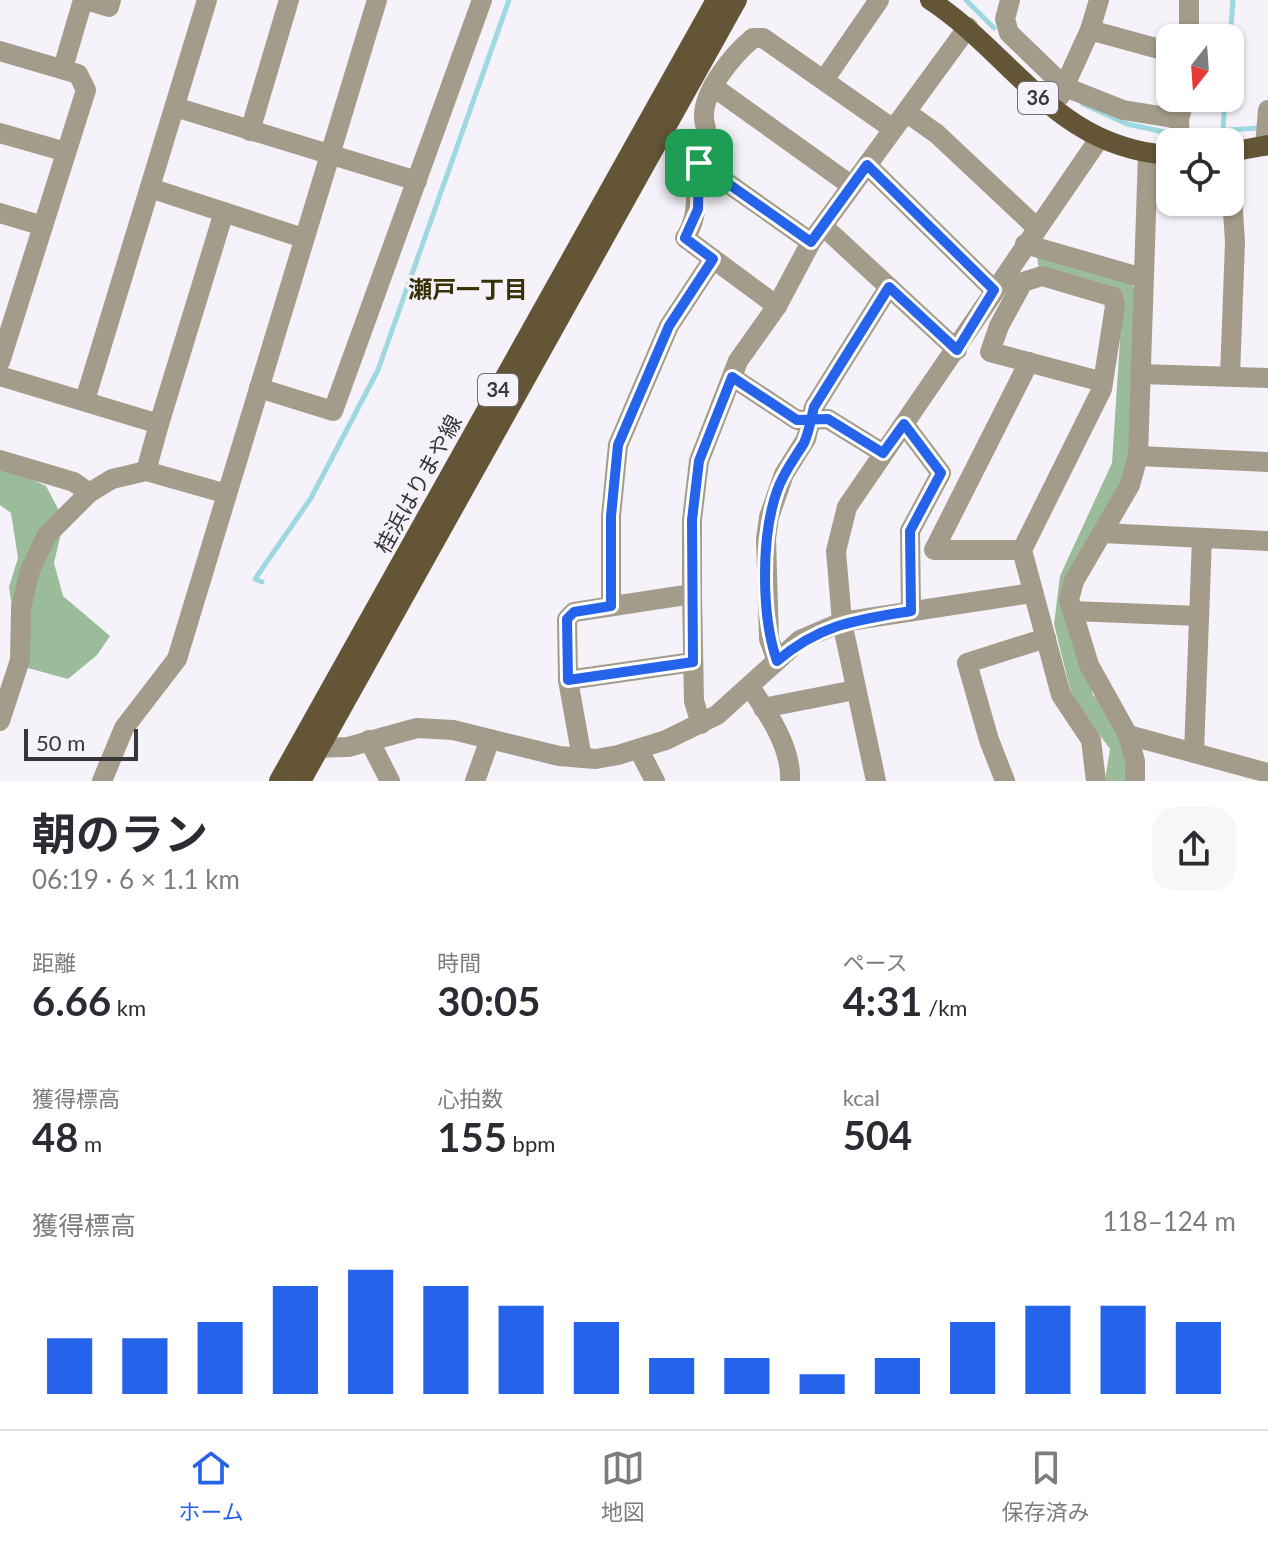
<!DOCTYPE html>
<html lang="ja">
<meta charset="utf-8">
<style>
body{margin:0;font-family:Lato,"Noto Sans JP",sans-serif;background:#f7f7f7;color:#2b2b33;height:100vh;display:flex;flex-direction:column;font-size:30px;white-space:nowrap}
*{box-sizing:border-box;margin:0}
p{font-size:26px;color:#7c7c81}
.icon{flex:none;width:44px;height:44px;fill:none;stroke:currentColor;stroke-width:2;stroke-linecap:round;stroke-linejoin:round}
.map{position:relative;height:781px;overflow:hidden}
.drawer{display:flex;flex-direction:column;background:#fff;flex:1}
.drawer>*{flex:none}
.needle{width:52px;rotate:197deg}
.tools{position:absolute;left:1156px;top:24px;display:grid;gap:16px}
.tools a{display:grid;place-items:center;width:88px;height:88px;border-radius:16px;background:#fff;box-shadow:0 2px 6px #0004;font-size:40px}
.scale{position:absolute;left:24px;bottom:20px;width:114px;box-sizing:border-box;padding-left:8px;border:4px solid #373639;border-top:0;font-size:22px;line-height:28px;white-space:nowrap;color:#373639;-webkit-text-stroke:6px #f5f2f9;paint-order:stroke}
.pin{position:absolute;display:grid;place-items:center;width:68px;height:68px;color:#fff;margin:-34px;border-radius:16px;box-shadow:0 4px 12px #0006}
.round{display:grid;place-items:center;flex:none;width:84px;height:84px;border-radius:24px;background:#f7f7f7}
.head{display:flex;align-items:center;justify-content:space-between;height:136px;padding:0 32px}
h1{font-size:44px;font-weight:700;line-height:60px}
.figures{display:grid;grid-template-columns:repeat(3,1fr);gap:12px;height:136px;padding:8px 32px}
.figures div{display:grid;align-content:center}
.figures b{font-size:40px;font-weight:700}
.figures small{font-size:22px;font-weight:400}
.figures p{font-size:22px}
.chart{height:224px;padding:16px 32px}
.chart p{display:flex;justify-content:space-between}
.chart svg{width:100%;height:144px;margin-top:8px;stroke:#2563eb;stroke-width:6}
.dock{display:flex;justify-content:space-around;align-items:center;height:112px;border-top:2px solid #e1e1e2;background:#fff;font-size:22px;color:#7c7c81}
.dock a{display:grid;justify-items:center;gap:4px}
.dock .on{color:#2563eb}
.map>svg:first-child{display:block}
.forest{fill:#9bbc9a}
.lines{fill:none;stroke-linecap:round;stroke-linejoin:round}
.stream{stroke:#9ed8e0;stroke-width:5}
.minor{stroke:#a49c8a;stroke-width:20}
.major{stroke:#635535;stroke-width:20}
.route-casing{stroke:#fff;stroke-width:16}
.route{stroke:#2563eb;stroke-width:10}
.labels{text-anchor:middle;stroke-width:6;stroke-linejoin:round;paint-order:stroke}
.shield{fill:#f5f2f9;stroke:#706e73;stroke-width:2}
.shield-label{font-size:20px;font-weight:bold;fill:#373639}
.street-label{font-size:22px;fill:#373639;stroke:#f5f2f9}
.neighbourhood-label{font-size:24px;font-weight:bold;fill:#383106;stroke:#f5f2f9}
</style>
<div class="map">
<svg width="1268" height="781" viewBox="0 0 1268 781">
<rect width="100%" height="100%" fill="#f5f2f9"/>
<!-- forest -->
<g class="forest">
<polygon points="1036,251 1127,275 1144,307 1145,413 1124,482 1082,573 1072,614 1093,695 1133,734 1130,781 1105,781 1110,749 1072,697 1054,624 1060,576 1112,463 1122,309 1040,275"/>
<polygon points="0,465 46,486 64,520 54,563 63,596 110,636 97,655 68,679 28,668 15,628 9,587 18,558 11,513 0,505"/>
</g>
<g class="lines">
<!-- stream -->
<g class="stream">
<polyline points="966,0 994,28"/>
<polyline points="1230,40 1233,0"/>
<polyline points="1083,104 1127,124 1169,133"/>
<polyline points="1223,130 1225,98"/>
<polyline points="1189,133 1256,128"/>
<polyline points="262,582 255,579 311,498 378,370 509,0"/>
</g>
<!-- minor -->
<g class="minor">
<polyline points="86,0 109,7 111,0"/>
<polyline points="1010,0 1005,19 1009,33 1065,87 1123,110 1179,119"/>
<polyline points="1189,0 1189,38"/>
<polyline points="1090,30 1170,52"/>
<polyline points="0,51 78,74 86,90 0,362"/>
<polyline points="63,68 83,0"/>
<polyline points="824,80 879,0"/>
<polyline points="715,88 852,186"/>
<polyline points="1060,96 1090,30 1099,0"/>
<polyline points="175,107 417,181"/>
<polyline points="906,112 937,134 1037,228"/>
<polyline points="250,131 289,0"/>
<polyline points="0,133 66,152"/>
<polyline points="1180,142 1179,119 1185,98"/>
<polyline points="1265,146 1268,110"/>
<polyline points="1148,154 1138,456 1130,485 1074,581 1069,600 1089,665 1128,735 1268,773"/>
<polyline points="699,163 811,242"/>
<polyline points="867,165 994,290"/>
<polyline points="150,188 303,238"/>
<polyline points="0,213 43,226"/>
<polyline points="823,226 957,350"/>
<polyline points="1025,244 1143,278"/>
<path d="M777 306 685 238C701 213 694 193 698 165 700 157 705 150 707 142 709 133 704 126 704 117 703 90 734 54 753 38H763L893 129"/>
<polyline points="1140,374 1268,378"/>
<polyline points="0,376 159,424 146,471"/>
<polyline points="1230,376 1235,242 1230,166"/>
<polyline points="732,377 797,420 828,419 883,453"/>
<polyline points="259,388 333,411 482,0"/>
<polyline points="85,400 207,0"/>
<polyline points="159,424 224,212"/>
<polyline points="904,424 941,473 910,531 911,611"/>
<polyline points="1138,456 1268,462"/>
<polyline points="0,460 74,482 89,493"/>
<polyline points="1102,533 1268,541"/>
<polyline points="1022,550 934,550 1029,362"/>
<polyline points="611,606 611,516 618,445 669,326 713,259"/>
<polyline points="1072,611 1199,616"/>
<polyline points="777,661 769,639 766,539 769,517 784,474 806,439 814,407 889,287"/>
<polyline points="568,680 693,662"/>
<path d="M750 687C768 713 792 748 790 781"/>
<polyline points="763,708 855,690"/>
<polyline points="0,721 20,660 21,608 30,570 47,535 89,493 112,479 146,471 227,494"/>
<polyline points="701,724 694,701 692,594 692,520 699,461 738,361 777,306 811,242 968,27"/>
<polyline points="1128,735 1135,761 1135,781"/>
<polyline points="369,740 390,781"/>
<polyline points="306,748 348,747 417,728 453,730 559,756 596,759 618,755 666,740 717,715 800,640 842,622 1032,593"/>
<polyline points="639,750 655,781"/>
<polyline points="1194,753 1202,538"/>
<polyline points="582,758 568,680 567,619 574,612 692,594"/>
<polyline points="102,781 124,728 177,659 377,0"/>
<polyline points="475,781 490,739"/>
<polyline points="876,781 842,622 836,551 847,507 1099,139"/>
<polyline points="1005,781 989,740 967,663 1046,638"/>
<polyline points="1096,781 1091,740 1061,695 1022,550 1102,389 1115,306 1113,297 1042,276 1023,282 999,326 990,352 1103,382"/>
</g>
<!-- major -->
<g class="major">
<path d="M930 0C1015 56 1056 148 1170 155"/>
<polyline points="1230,152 1268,145"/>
<polyline points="279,781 716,0"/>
<polyline points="301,781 737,0"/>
</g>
</g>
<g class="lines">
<!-- route casing -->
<g class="route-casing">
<path id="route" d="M699 163 698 209 685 238 713 259 669 326 618 445 611 516V606L574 612 567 619 568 680 693 662 692 520 699 461 732 377 797 420 828 419 883 453 904 424 941 473 910 531 911 611C856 620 820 624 777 661 761 615 761 536 777 491 783 473 794 459 804 443 809 432 811 419 814 407L889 287 957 350 994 290 867 165 811 242 699 163"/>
</g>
<!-- route -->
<use href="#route" class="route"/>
</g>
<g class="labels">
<!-- shield labels -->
<g class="shield">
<rect x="1018" y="82" width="40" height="32" rx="6"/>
<rect x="478" y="374" width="40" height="32" rx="6"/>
</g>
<g class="shield-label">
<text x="1038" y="105">36</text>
<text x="498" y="397">34</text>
</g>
<!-- street labels -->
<g class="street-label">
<text transform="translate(418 484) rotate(-61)" y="8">桂浜はりまや線</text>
</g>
<!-- neighbourhood labels -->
<g class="neighbourhood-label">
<text x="468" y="298">瀬戸一丁目</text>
</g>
</g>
</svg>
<div class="tools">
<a><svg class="needle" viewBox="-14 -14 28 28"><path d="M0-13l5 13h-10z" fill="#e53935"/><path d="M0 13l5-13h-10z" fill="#7c7c81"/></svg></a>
<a><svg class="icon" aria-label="locate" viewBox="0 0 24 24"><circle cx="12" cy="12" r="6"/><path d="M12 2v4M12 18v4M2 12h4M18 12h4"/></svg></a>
</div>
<div class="scale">50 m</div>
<div class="pin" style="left:699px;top:163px;background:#1e9e55"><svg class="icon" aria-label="arrive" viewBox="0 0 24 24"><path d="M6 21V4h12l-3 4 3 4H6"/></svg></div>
</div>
<section class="drawer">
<div class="head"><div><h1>朝のラン</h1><p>06:19 · 6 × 1.1 km</p></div><a class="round"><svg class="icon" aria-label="share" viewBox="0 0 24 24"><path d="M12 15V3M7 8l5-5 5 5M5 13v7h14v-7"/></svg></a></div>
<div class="figures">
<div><p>距離</p><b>6.66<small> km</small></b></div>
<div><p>時間</p><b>30:05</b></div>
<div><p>ペース</p><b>4:31<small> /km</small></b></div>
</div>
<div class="figures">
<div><p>獲得標高</p><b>48<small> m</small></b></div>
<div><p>心拍数</p><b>155<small> bpm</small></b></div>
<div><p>kcal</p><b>504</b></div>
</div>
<div class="chart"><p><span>獲得標高</span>118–124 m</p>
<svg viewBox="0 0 160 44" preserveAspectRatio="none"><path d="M5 44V27M15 44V27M25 44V22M35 44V11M45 44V6M55 44V11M65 44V17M75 44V22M85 44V33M95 44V33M105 44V38M115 44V33M125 44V22M135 44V17M145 44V17M155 44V22"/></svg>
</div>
</section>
<nav class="dock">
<a class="on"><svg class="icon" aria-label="home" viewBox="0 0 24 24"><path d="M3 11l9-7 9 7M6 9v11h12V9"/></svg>ホーム</a>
<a><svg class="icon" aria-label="map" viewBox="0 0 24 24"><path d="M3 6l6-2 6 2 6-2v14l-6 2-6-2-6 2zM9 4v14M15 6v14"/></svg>地図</a>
<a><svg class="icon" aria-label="saved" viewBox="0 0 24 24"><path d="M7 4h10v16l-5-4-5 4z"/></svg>保存済み</a>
</nav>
